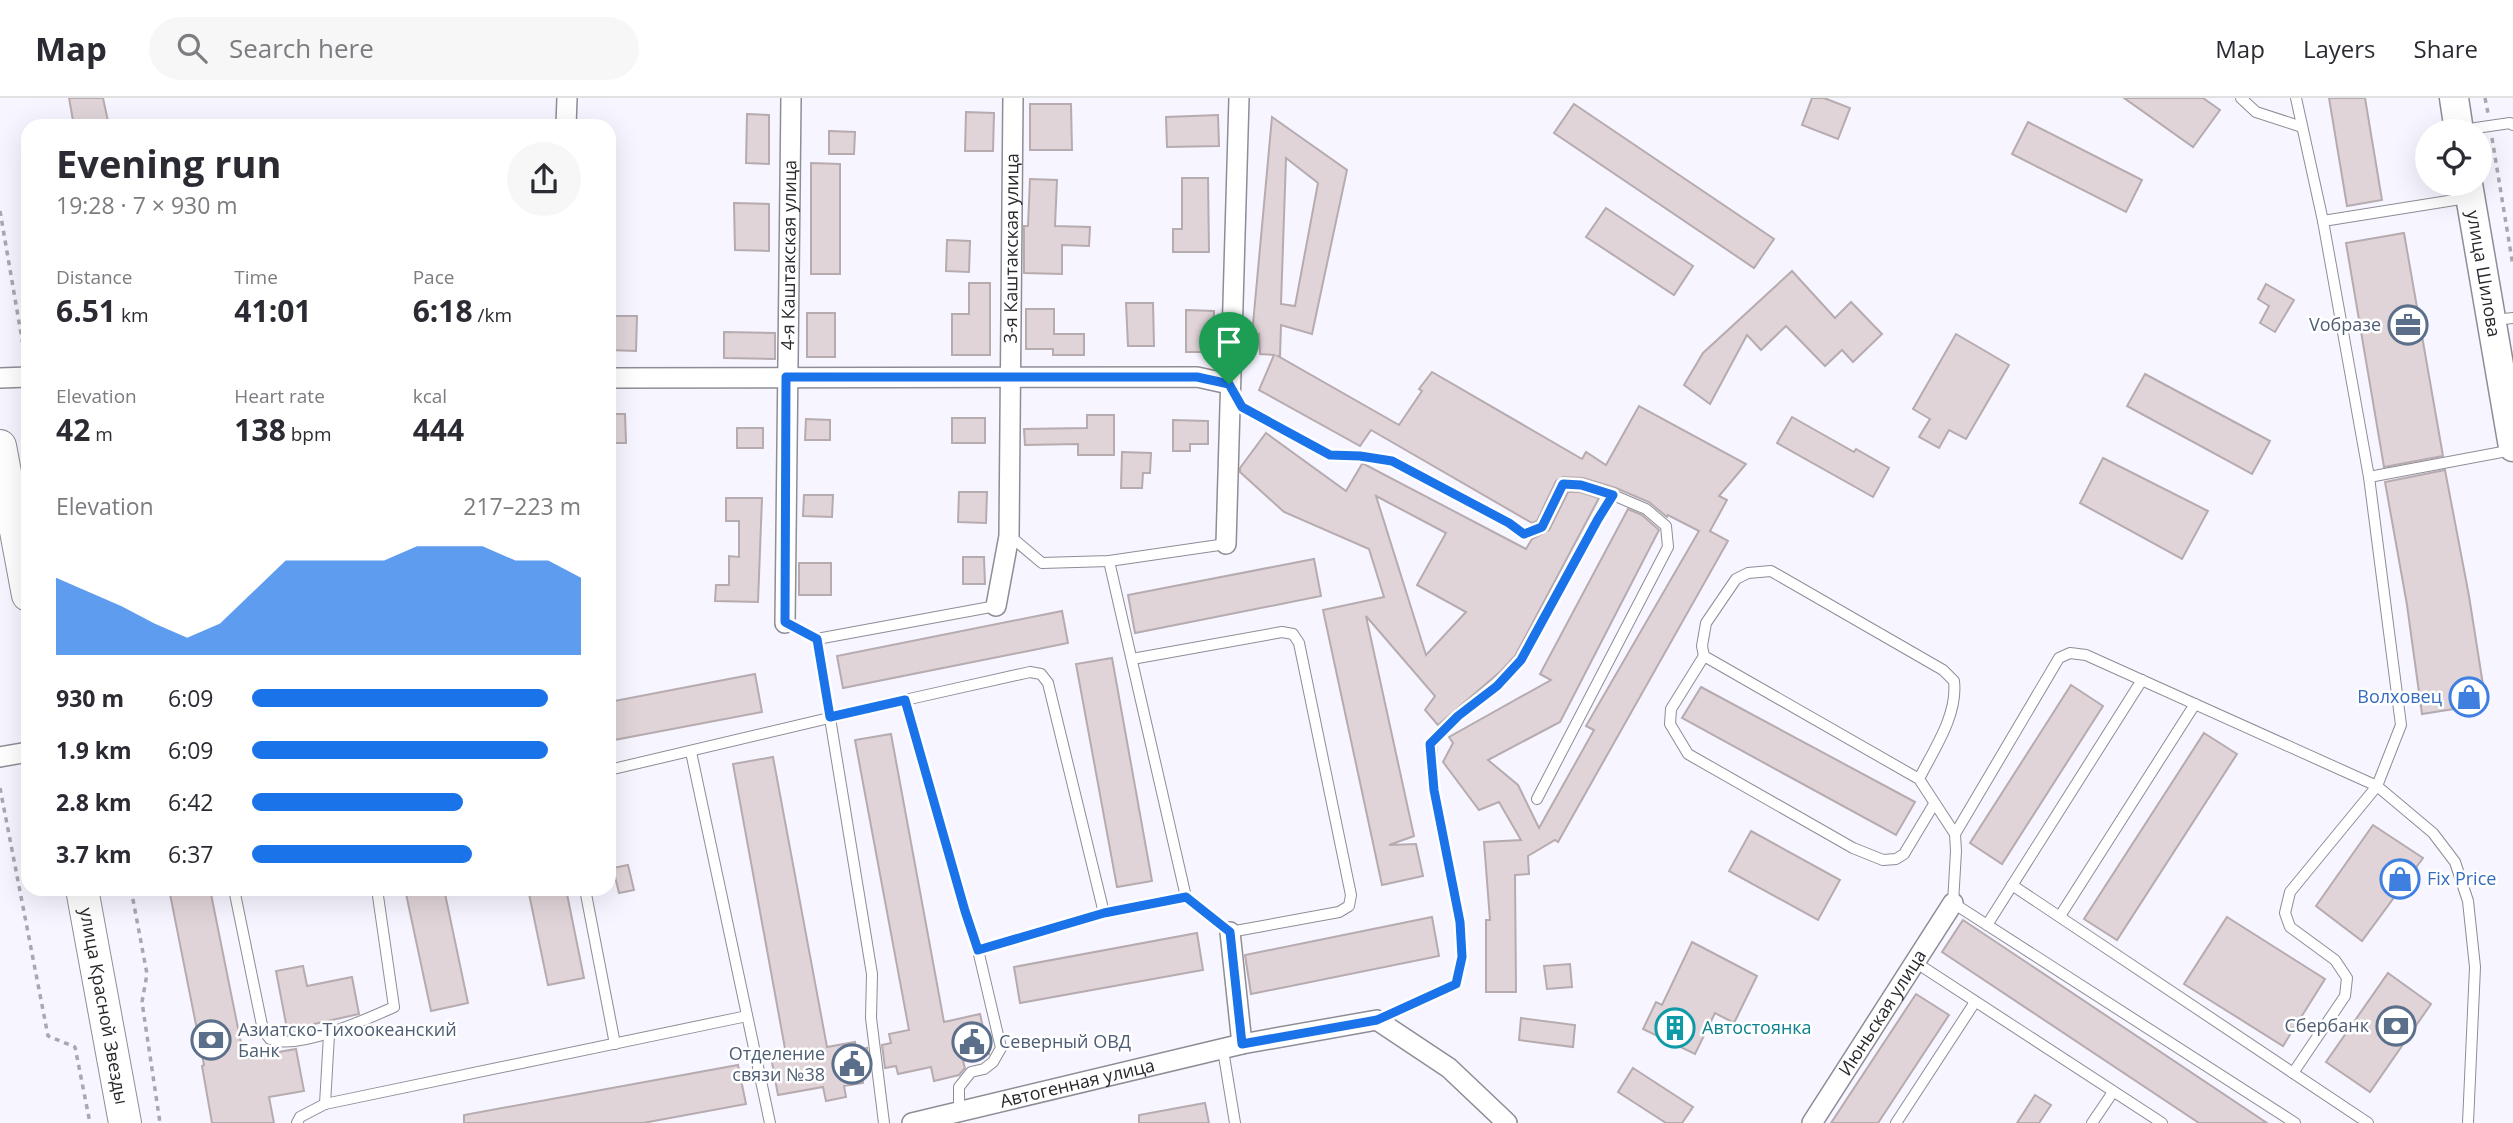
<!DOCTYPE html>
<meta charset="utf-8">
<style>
body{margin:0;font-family:"Open Sans",sans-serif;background:#f7f7f7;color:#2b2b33;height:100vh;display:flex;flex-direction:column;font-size:26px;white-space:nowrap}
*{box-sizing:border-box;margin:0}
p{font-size:23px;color:#7c7c81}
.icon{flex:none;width:38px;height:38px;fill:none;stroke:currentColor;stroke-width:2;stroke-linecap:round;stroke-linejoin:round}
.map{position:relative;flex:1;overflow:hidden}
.side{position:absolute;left:21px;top:21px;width:595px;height:777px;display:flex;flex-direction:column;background:#fff;border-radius:21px;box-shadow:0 7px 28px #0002}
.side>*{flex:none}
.tools{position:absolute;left:2415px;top:21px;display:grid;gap:14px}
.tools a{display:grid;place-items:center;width:77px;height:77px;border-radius:50%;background:#fff;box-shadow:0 7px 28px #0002;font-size:35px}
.pin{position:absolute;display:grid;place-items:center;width:60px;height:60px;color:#fff;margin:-72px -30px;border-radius:50% 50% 50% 0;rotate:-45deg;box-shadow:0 0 7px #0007}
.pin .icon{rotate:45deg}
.round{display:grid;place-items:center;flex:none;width:74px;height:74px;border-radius:37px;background:#f7f7f7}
.head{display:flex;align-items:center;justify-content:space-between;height:119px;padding:0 35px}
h1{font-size:38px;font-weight:700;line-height:52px}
.figures{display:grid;grid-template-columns:repeat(3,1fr);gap:10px;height:119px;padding:7px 35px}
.figures div{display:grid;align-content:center}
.figures b{font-size:30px;font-weight:700}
.figures small{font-size:19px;font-weight:400}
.figures p{font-size:19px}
.chart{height:196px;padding:14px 35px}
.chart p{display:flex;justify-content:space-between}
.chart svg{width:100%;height:126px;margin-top:7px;fill:#1a73e8;opacity:.7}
ul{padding:0 35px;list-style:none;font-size:23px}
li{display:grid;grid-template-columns:112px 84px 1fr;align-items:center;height:52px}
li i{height:18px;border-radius:9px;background:#1a73e8}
header{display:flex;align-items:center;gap:42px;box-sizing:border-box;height:98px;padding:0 35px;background:#fff;border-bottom:2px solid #e1e1e2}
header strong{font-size:33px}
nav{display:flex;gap:38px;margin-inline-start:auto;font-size:24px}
.search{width:490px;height:63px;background:#f7f7f7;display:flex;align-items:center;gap:18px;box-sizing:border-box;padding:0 24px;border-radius:38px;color:#7c7c81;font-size:26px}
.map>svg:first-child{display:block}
.building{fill:#e0d4d8;stroke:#b6abaf;stroke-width:2;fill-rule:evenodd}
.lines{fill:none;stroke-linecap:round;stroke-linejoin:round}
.lane-casing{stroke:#8e8d96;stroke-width:12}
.street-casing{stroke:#8e8d96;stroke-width:22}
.secondary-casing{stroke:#8e8d96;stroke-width:31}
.primary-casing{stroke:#8e8d96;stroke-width:34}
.path{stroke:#a9a8af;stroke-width:3.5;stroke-dasharray:5 5;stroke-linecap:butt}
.lane{stroke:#fff;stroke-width:10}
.street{stroke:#fff;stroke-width:19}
.secondary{stroke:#fff;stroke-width:28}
.primary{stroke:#fff;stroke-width:32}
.route-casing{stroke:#fff;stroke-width:14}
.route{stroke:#1a73e8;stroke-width:9}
.labels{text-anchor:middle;stroke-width:5;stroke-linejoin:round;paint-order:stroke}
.street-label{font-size:18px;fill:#28272b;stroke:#fff}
.service-label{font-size:18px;fill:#4e5e75;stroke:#fff;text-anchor:end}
.shop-label{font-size:18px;fill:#366cbe;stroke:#fff;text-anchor:end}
.culture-label{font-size:18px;fill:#0d838f;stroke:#fff;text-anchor:start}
</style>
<header>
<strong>Map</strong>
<div class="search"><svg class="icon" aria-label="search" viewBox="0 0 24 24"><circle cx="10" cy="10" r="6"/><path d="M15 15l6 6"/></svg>Search here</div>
<nav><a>Map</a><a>Layers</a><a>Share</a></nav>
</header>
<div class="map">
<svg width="2513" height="1025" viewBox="0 0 2513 1025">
<rect width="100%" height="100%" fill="#f7f5ff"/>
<!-- building -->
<g class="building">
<polygon points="69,0 103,0 109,28 74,28"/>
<polygon points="1812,0 1824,0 1850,10 1838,41 1802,27"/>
<polygon points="2124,0 2203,0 2220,12 2193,49"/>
<polygon points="2329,0 2365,0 2382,102 2347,108"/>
<polygon points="1030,6 1071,6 1072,52 1030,52"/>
<polygon points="1574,6 1774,141 1754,170 1554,35"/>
<polygon points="966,14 994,15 993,53 965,53"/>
<polygon points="747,16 769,17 769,66 746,65"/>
<polygon points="1218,17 1219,48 1167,49 1166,19"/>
<path d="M1272 19 1347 72 1312 236 1281 227 1280 258H1278L1399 327 1422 293 1419 291 1432 274 1582 361 1586 354 1606 367 1639 308 1746 366 1719 398 1727 402 1710 433 1728 443 1558 744 1555 742 1528 758 1529 776 1515 777 1516 894H1486V822H1490L1484 744 1521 742 1499 704 1479 712 1443 664 1453 645 1449 639 1551 582 1540 576 1628 411 1642 417 1659 432 1560 624 1488 662 1518 687 1539 730 1594 632 1586 628 1699 433 1668 417 1667 419 1649 404 1616 390 1583 380 1563 379 1556 383 1537 423 1532 425 1371 332 1360 348 1259 292 1274 257 1260 256 1259 236 1252 237ZM1286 60 1318 85 1295 208 1281 206Z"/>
<polygon points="2028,24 2142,82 2126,114 2012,56"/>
<polygon points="829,33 855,34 854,56 829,56"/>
<polygon points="811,65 840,66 840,176 811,176"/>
<polygon points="1182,80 1208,80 1209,154 1173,154 1173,131 1182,131"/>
<polygon points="1030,81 1057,82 1055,128 1090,129 1089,148 1062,147 1062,176 1024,175 1024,128 1028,128"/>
<polygon points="734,105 769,106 769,153 735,152"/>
<polygon points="1606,110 1693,168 1674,197 1586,139"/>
<polygon points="2404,135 2443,358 2384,369 2346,145"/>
<polygon points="947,142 970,143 969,174 946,173"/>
<polygon points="1792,173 1835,220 1851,204 1882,236 1853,264 1842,252 1825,268 1786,228 1761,252 1747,237 1710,306 1684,287 1703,255"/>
<polygon points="969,185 990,185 990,257 952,257 952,216 969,216"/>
<polygon points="2266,186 2294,202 2275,234 2260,225 2269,208 2258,201"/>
<polygon points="1126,205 1153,205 1154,248 1128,248"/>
<polygon points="1026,211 1054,211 1054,236 1084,236 1084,257 1053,257 1053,251 1026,251"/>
<polygon points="1186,212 1214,213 1213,254 1186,254"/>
<rect x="807" y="215" width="28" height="44"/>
<polygon points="609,218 637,218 636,253 609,252"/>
<polygon points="724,234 775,235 775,261 724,260"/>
<polygon points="1956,236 2009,267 1966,341 1949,332 1939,350 1919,339 1930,321 1913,311"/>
<polygon points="2145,276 2270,343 2252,376 2127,308"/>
<polygon points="609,316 625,316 626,345 609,345"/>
<polygon points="1087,317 1114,317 1114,357 1078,357 1078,346 1025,347 1024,331 1087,330"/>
<polygon points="1792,319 1854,354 1856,351 1889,370 1873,399 1777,345"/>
<rect x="952" y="320" width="33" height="25"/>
<polygon points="806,321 830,322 830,342 805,342"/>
<polygon points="1173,322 1208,323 1208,346 1190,346 1190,353 1173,353"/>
<rect x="737" y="330" width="26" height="20"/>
<path d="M1266 335 1346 393 1362 366H1364L1526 451 1532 441 1549 432 1568 394H1580L1599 400 1515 558 1501 573 1438 627 1425 612 1435 598 1366 518 1414 738 1389 747 1416 746 1423 778 1382 787 1323 512 1384 499 1369 451 1284 414 1240 374V370ZM1376 398 1446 435 1417 487 1466 514 1426 557Z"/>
<polygon points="1122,354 1151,355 1150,375 1143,375 1142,390 1121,390"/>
<polygon points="2103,360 2208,413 2182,461 2080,405"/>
<polygon points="2445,372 2469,498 2486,606 2422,616 2407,507 2385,384"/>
<polygon points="959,394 987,394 986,425 958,424"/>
<polygon points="804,397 833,397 832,419 803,418"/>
<polygon points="726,400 762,400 758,504 715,503 716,487 729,487 729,458 739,459 739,423 726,423"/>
<polygon points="963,459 984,459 985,486 963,486"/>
<polygon points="1314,461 1321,498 1135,535 1128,497"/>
<rect x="799" y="465" width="32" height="32"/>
<polygon points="1062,513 1068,545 843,590 837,558"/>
<polygon points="1112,560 1152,783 1117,789 1076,566"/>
<polygon points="755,576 762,614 609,643 609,604"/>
<polygon points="2071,587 2103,608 2002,766 1970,745"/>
<polygon points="1701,589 1915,704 1896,737 1682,620"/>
<polygon points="2204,635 2237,656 2117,842 2084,821"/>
<polygon points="891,636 944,924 980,916 989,956 963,963 965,970 959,977 934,983 931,969 898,976 896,968 885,970 882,947 891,945 889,936 909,932 855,642"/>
<polygon points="773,659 827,949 855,944 856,952 867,950 870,973 861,975 863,985 844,988 846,999 826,1003 823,989 778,997 771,959 786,956 733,666"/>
<polygon points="2373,727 2423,760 2362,843 2316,808"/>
<polygon points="1751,733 1840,782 1818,822 1729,773"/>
<polygon points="628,767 634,792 619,795 613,770"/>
<polygon points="169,791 210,791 244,960 296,951 304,993 269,999 274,1025 212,1025 202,968 204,967"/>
<polygon points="405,791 444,791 468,905 431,913"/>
<polygon points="528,791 566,791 584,880 548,887"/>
<polygon points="1432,819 1439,858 1251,896 1245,857"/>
<polygon points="2227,819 2325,881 2283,948 2184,886"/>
<polygon points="1963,822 2267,1025 2199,1025 1942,854"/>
<polygon points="1197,835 1203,872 1020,905 1014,869"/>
<polygon points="1692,844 1757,878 1734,925 1715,915 1695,956 1643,931 1656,904 1662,907"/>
<polygon points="1570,866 1572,889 1547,891 1544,868"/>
<polygon points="303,868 307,888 352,879 359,916 314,926 315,931 312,932 288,936 276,873"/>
<polygon points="2388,875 2431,906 2370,994 2326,964"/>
<polygon points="1916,896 1949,917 1878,1025 1831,1025"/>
<polygon points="1521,920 1575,927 1573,949 1519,942"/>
<polygon points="738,967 746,1006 643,1025 464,1025 464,1017"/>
<polygon points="1633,970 1693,1009 1682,1025 1666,1025 1618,994"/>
<polygon points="2035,997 2051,1007 2039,1025 2017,1025"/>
<polygon points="1205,1005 1209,1025 1139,1025 1139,1017"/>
</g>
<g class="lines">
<!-- lane casing -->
<g class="lane-casing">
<g id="lane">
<polyline points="2241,0 2256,14 2302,29"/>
<polyline points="2462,32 2510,25 2513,27"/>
<polyline points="2323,123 2467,100"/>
<polyline points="2495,222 2513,220"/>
<polyline points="1233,294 1242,309 1330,357 1360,358 1392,363 1509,425 1524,436 1542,429 1563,386 1581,387 1613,397"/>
<polyline points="2369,379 2513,352"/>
<polyline points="1010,438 1042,465 1109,463 1226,446"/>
<polyline points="1109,463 1186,799"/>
<polyline points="785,525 817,541 996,508"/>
<polyline points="817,541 872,876 871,920 884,1025"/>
<polyline points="1704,558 1671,611 1670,626 1688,656 1853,750 1883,762 1896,761 1904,756 1934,706"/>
<polyline points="691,654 770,1025"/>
<polyline points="609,672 905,602"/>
<path d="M1919 681C1934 651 1958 617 1954 583L1943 572 1771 473 1748 475 1736 481 1706 525 1702 548 1704 558 1919 681 1955 736"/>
<polyline points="2012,787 2368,1025"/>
<path d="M234 791 263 932 270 941C297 953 367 921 394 909L377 791"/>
<polyline points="585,791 615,946"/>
<polyline points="2060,818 2195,606"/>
<polyline points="1987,827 2142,582"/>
<polyline points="978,852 965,813 905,602 1030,574 1041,576 1048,585 1104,815"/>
<polyline points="1915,864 2162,1025"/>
<polyline points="1378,922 1456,886 1462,859 1460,824 1434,692 1431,646 1458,618 1497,588 1521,562 1598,421 1613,397 1646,411 1666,428 1668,449 1537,701"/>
<polyline points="1223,952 1235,1025"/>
<polyline points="2293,975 2345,898 2347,880 2335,862 2290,829 2285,815 2290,794 2377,688 2401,627 2369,379 2323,123 2296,0"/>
<polyline points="325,1006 329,937"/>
<polyline points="959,1015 959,989 971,974 984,971 993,964 1001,950 978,852 1104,815 1186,799 1230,834 1339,814 1349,808 1351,797 1299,545 1293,536 1282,534 1132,561"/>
<polyline points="297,1025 300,1019 325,1006 747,918"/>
<polyline points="1896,1025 1975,904"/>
<polyline points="2092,1025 2113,994"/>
<polyline points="2295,1025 1953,805 1956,753 1955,736 2059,560 2070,555 2086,557 2377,688 2433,735 2455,764 2468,803 2475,869 2468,1025"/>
</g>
</g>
<!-- street casing -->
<g class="street-casing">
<g id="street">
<polyline points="566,28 567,0"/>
<polyline points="0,280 28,279"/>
<polyline points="609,280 1197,279 1229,286"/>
<polyline points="1226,446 1239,0"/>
<path id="s1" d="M996 508 1009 438 1013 0"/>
<path id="s2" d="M785 525 791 0"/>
<polyline points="0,659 28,654"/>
<polyline points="1230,834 1242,946"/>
<path id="s3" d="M912 1025 1242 946 1377 922 1449 970 1507 1025"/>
<path id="s4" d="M1812 1025 1953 805"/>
</g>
</g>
<!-- secondary casing -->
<g class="secondary-casing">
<g id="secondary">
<polyline points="2454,0 2459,33"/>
<path id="s5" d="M2468 86 2513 349"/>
</g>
</g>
<!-- primary casing -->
<g class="primary-casing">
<g id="primary">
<polyline points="0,348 28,497"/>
<path id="s6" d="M82 791 125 1025"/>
</g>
</g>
<!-- path -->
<g class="path">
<polyline points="2485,0 2488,15"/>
<polyline points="2492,40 2513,168"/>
<polyline points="0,113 25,259"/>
<polyline points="0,690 48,938 75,949 90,1025"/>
<polyline points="131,791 147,876 142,904 160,1025"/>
</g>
<!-- lane -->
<use href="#lane" class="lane"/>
<!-- street -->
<use href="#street" class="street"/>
<!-- secondary -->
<use href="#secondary" class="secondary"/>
<!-- primary -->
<use href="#primary" class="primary"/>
</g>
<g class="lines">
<!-- route casing -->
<g class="route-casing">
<polygon id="route" points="786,279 1197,279 1229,286 1242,309 1330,357 1360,358 1392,363 1509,425 1524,436 1542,429 1563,386 1581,387 1613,397 1598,421 1521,562 1497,588 1458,618 1430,646 1434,692 1460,824 1462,859 1456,886 1377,922 1242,946 1230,834 1186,799 1104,815 978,852 965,813 905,602 830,619 817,541 785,524"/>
</g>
<!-- route -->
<use href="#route" class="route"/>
</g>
<!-- icons -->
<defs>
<g id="office-ring" transform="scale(2.0125)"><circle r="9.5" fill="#fff" stroke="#5c6f8a" stroke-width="1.5"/><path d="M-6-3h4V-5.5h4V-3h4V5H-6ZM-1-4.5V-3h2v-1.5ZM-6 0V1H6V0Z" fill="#5c6f8a"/></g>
<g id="shop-ring" transform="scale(2.0125)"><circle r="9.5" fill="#fff" stroke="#3f7fe0" stroke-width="1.5"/><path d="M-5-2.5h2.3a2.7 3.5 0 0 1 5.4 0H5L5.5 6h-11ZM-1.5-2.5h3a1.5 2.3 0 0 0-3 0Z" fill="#3f7fe0"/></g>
<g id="bank-ring" transform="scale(2.0125)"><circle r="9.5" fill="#fff" stroke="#5c6f8a" stroke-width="1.5"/><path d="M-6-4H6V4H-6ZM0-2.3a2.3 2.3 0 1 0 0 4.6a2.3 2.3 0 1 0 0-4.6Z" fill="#5c6f8a"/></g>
<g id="building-ring" transform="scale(2.0125)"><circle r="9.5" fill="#fff" stroke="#0f9aa8" stroke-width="1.5"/><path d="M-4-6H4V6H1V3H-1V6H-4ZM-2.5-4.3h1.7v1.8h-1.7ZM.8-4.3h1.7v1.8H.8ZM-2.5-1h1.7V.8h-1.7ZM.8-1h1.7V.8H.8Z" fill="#0f9aa8"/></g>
<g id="civic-ring" transform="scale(2.0125)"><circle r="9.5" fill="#fff" stroke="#5c6f8a" stroke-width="1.5"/><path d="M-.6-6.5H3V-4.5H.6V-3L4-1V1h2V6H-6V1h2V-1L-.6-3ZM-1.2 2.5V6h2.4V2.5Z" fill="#5c6f8a"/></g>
</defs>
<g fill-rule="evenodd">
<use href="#office-ring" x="2408" y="227"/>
<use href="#shop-ring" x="2469" y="599"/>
<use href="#shop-ring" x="2400" y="781"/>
<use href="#bank-ring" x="2396" y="928"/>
<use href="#building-ring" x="1675" y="930"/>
<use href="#bank-ring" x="211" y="942"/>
<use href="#civic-ring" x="972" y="944"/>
<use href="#civic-ring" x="852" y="966"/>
</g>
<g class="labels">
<!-- street labels -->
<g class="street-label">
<text dy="6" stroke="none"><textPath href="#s1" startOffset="359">3-я Каштакская улица</textPath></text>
<text dy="6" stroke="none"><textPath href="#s2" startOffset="368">4-я Каштакская улица</textPath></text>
<text dy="6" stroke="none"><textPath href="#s5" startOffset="91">улица Шилова</textPath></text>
<text dy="6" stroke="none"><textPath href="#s6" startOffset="119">улица Красной Звезды</textPath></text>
<text dy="6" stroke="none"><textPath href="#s4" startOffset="131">Июньская улица</textPath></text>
<text dy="6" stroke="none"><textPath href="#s3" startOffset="170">Автогенная улица</textPath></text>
</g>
<!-- service labels -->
<g class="service-label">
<text x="2381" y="233">Vобразе</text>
<text x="2369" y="934">Сбербанк</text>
<text x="238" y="938" text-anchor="start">Азиатско-Тихоокеанский<tspan x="238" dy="21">Банк</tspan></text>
<text x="999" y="950" text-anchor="start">Северный ОВД</text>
<text x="825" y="962">Отделение<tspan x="825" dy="21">связи №38</tspan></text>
</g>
<!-- shop labels -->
<g class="shop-label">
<text x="2442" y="605">Волховец</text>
<text x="2427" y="787" text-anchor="start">Fix Price</text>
</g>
<!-- culture labels -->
<g class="culture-label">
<text x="1702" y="936">Автостоянка</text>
</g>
</g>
</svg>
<div class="tools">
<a><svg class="icon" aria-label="locate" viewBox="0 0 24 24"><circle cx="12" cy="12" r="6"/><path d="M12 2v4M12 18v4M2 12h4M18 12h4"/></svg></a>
</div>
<div class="pin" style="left:1229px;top:286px;background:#1e9e55"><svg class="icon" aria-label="arrive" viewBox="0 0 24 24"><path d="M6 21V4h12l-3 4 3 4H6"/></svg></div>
<section class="side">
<div class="head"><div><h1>Evening run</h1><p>19:28 · 7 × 930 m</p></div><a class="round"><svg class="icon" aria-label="share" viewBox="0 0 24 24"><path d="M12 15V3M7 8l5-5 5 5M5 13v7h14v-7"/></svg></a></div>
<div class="figures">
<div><p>Distance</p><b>6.51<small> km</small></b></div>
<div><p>Time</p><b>41:01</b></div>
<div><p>Pace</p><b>6:18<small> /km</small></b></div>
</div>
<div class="figures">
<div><p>Elevation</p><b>42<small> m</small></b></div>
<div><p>Heart rate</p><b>138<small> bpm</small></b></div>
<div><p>kcal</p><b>444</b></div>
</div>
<div class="chart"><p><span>Elevation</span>217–223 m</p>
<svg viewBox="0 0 160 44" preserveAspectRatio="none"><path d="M0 44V17L10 22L20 27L30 33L40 38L50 33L60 22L70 11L80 11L90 11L100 11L110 6L120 6L130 6L140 11L150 11L160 17V44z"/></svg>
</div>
<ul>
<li><b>930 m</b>6:09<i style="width:90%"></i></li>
<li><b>1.9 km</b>6:09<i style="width:90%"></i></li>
<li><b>2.8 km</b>6:42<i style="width:64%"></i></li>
<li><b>3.7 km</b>6:37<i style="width:67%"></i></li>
</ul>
</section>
</div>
